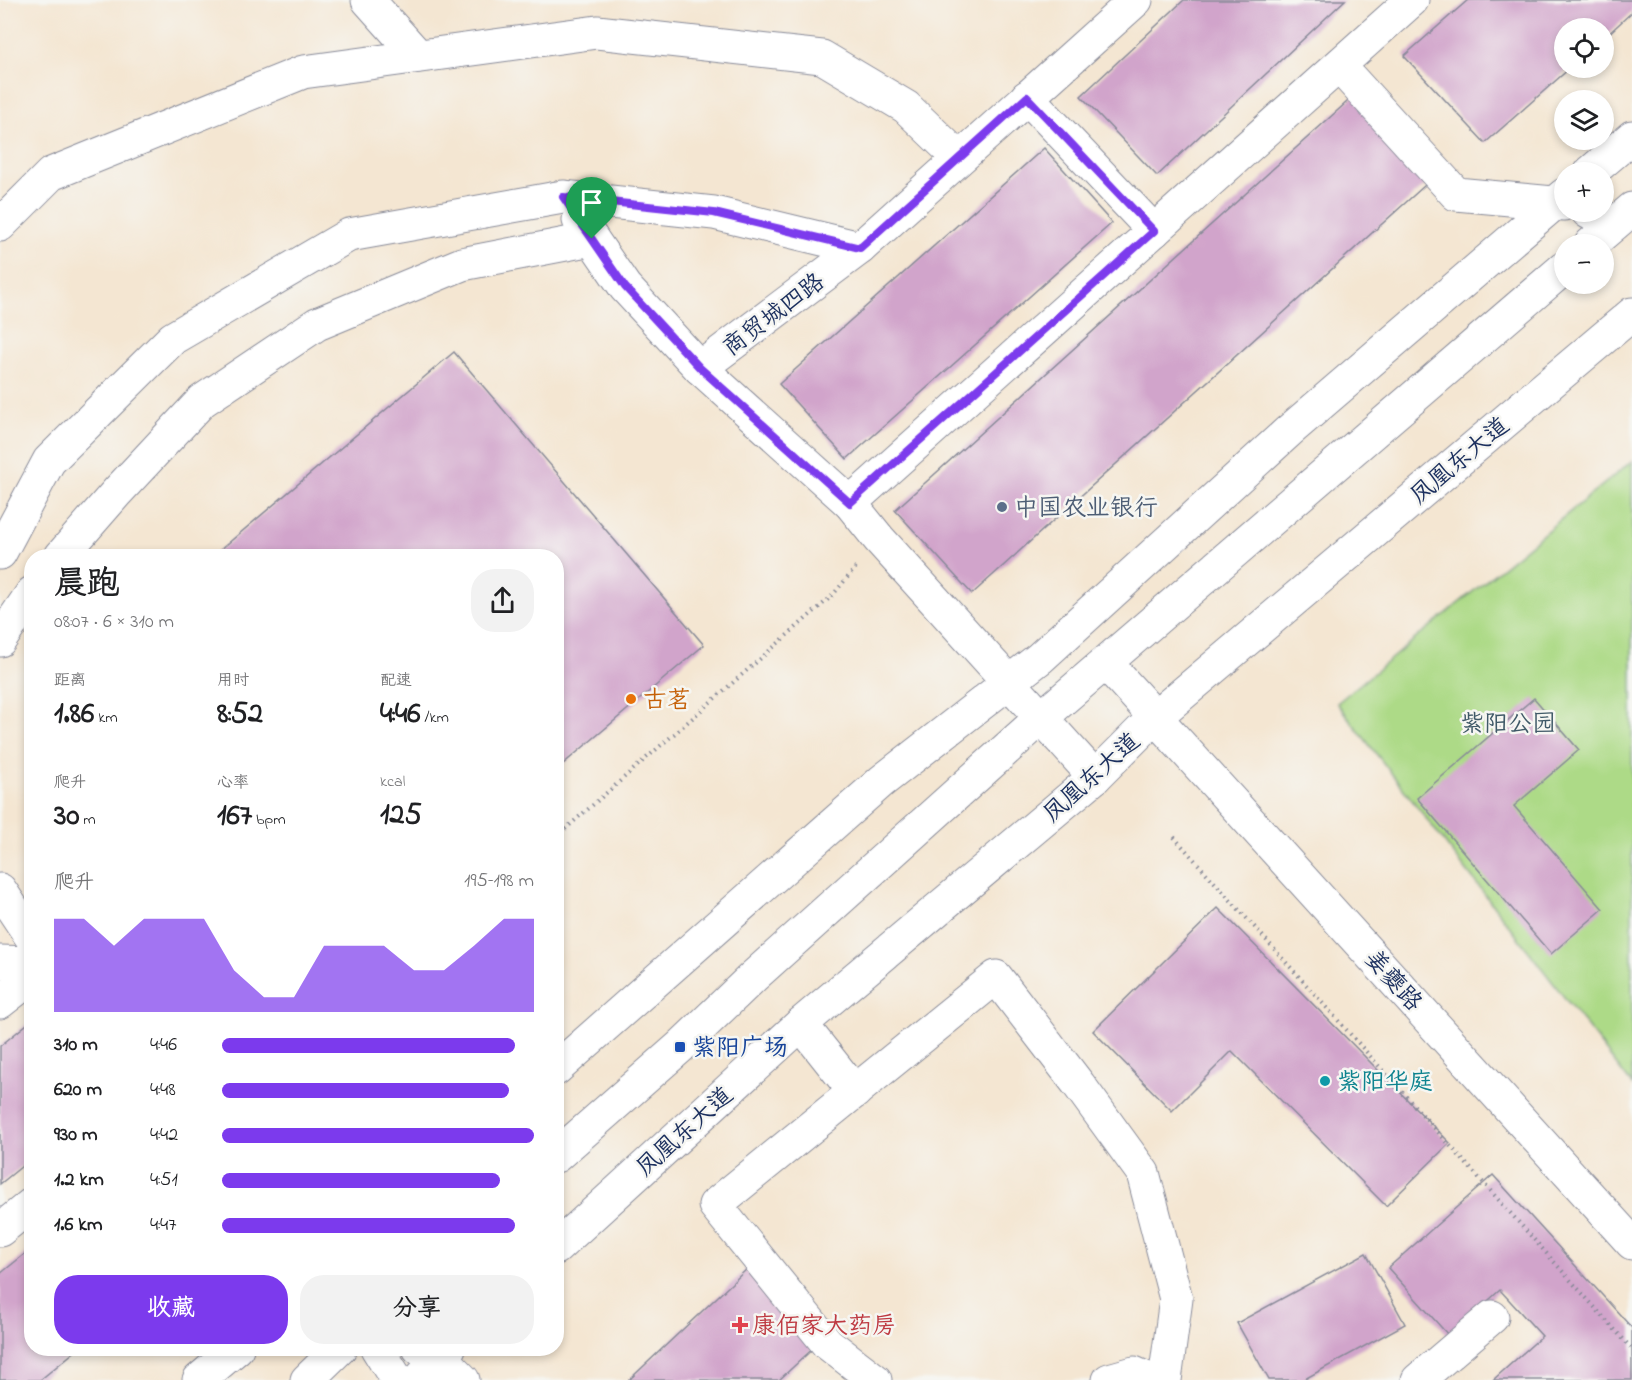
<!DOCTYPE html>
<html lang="zh">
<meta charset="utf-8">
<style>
body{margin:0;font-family:"Indie Flower","LXGW WenKai TC",sans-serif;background:#f2f2f2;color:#202124;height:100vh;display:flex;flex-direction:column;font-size:22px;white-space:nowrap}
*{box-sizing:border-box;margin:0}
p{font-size:20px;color:#757577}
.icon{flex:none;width:33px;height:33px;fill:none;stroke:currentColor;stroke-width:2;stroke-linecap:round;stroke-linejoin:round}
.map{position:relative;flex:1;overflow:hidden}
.sheet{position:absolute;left:24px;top:549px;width:540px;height:807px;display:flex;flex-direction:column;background:#fff;border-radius:24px;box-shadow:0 3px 9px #0003}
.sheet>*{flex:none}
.tools{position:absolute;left:1554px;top:18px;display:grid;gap:12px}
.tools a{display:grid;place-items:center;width:60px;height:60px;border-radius:50%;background:#fff;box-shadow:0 3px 9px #0003;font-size:30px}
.pin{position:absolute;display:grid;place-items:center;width:51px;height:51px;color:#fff;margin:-62px -26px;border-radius:50% 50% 50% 0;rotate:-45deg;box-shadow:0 0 6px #0007}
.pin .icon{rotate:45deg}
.round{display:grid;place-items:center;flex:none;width:63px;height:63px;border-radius:24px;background:#f2f2f2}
.summary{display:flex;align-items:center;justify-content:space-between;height:102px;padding:0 30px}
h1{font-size:33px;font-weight:700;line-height:45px}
.stats{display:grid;grid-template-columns:repeat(3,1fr);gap:9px;height:102px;padding:6px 30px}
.stats div{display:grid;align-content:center}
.stats b{font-size:30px;font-weight:700}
.stats small{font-size:16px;font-weight:400}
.stats p{font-size:16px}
.chart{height:168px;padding:12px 30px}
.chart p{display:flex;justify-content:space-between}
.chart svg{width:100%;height:108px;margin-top:6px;fill:#7c3aed;opacity:.7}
.cta{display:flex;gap:12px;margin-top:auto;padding:12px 30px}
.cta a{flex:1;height:69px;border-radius:24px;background:#7c3aed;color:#fff;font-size:24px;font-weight:700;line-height:69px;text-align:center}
.cta a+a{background:#f2f2f2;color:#202124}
ul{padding:0 30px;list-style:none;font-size:20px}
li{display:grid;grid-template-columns:96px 72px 1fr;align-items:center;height:45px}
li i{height:15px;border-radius:8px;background:#7c3aed}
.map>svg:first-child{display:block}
.green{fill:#adda87;stroke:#648472;stroke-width:1.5}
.building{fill:#d1a4cb}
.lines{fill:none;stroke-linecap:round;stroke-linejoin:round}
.minor-casing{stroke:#888a98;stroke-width:35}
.major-casing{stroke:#888a98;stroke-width:35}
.path{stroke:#888a98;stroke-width:4;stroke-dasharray:1.5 4.5;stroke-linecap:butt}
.minor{stroke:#fff;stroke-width:33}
.major{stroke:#fff;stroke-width:33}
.route-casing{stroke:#fff;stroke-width:12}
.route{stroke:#7c3aed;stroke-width:8}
.service-dot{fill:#5c6f8a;stroke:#f6f6f2;stroke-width:2}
.food-dot{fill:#e8710a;stroke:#f6f6f2;stroke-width:2}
.transit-dot{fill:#1a4fb4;stroke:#f6f6f2;stroke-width:2}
.culture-dot{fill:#0f9aa8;stroke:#f6f6f2;stroke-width:2}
.health-dot{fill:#e0444e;stroke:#f6f6f2;stroke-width:2}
.labels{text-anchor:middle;stroke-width:5;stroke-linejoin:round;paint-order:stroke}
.street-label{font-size:24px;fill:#1b2f5e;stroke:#f6f6f2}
.service-label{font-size:24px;fill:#4e5e75;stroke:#f6f6f2;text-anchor:start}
.food-label{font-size:24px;fill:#c56008;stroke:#f6f6f2;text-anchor:start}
.park-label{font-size:24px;fill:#405a68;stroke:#f6f6f2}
.transit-label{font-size:24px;fill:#164399;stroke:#f6f6f2;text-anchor:start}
.culture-label{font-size:24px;fill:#0d838f;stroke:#f6f6f2;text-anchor:start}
.health-label{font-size:24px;fill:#be3a42;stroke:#f6f6f2;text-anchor:start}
</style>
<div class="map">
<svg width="1632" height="1380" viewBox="0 0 1632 1380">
<rect width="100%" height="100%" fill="#f6f6f2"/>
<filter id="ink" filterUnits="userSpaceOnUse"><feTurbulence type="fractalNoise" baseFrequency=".0167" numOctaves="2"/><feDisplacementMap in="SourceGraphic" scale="12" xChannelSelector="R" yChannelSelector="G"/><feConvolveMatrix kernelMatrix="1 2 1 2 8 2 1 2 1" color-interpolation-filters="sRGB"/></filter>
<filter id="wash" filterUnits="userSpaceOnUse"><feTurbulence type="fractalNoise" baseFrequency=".008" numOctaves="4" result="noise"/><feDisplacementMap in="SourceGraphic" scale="24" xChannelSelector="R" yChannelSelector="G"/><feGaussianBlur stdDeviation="1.35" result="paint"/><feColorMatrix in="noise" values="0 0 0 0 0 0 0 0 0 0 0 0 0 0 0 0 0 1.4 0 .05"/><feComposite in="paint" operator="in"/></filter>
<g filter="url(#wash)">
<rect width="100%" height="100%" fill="#f4e6d2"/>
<!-- green -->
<polygon class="green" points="1632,461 1632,1085 1337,703"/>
<g id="blocks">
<!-- building -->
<g class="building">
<polygon points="1184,0 1345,0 1157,176 1081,96"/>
<polygon points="1468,0 1632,0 1632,12 1604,38 1604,28 1564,28 1564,68 1570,68 1485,143 1404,56"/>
<polygon points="1357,93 1434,177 972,594 895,510"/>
<polygon points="1044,148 1112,223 847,459 779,384"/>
<polygon points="454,352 704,645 556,770 556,556 213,556"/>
<polygon points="1534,698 1579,750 1514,806 1603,909 1551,954 1417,798"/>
<polygon points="1218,908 1450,1143 1386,1206 1232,1051 1172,1111 1093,1031"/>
<polygon points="32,1020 32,1158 0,1184 0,1046"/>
<polygon points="1493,1175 1632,1328 1632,1380 1493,1380 1542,1336 1500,1290 1449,1336 1388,1268"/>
<polygon points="32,1248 32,1348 79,1348 40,1380 0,1380 0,1274"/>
<polygon points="1366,1253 1405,1324 1303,1380 1269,1380 1237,1323"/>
<polygon points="748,1268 819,1343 779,1380 629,1380"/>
</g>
</g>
</g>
<g filter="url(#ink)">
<use href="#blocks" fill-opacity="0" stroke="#888a98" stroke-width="1.5"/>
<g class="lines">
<!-- minor casing -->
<g class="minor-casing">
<g id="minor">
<polyline points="368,0 418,56"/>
<polyline points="1339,66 1456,194 1564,204"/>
<polyline points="1027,97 1154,231"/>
<polyline points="1591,172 1632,137"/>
<polyline points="1588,212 1614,224"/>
<polyline points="579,220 625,287 700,368"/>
<polyline points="0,225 51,174 303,72 597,32 822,57 906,107 959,158"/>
<polyline points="850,503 1412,0"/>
<polyline points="0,553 49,461 173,338 349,235 563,197 714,213 860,248"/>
<polyline points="61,556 117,492 202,401 317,324 462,264 592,239"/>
<polyline points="0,640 32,593"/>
<polyline points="1106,663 1632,1243"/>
<polyline points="1095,777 879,539 850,503 700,368 860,248 1136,0"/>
<polyline points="0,890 32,938"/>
<polyline points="0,962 32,963"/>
<polyline points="0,1002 32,977"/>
<polyline points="801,1024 855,1092"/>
<polyline points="556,1069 882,781 1040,658 1289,431 1564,195"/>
<polyline points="0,1230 32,1204"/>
<polyline points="377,1348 397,1380"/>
<polyline points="419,1348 440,1357 463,1380"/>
<polyline points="199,1380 237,1348"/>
<polyline points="875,1380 827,1343 715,1205 996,977 1079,1085 1143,1173 1176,1299 1165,1380"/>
<polyline points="1109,1380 1134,1373 1150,1380"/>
<polyline points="1418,1380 1492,1317"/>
</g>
</g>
<!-- major casing -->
<g class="major-casing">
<g id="major">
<polyline points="1591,244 1632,209"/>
<polyline points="556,1156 680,1047 753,977 1041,718 1564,268"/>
<polyline points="556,1248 801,1024 1095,777 1154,718 1632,314"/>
<polyline points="307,1380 340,1348"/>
<polyline points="419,1380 449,1348"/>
</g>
</g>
<!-- path -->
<g class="path">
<polyline points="556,837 831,597 858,565"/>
<polyline points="1174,837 1632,1349"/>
</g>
<!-- minor -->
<use href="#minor" class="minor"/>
<!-- major -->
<use href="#major" class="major"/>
</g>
</g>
<g class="lines" filter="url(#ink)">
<!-- route casing -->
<g class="route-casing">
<polygon id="route" points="1027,97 1154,231 850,503 700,368 625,287 563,197 714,213 860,248"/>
</g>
<!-- route -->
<use href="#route" class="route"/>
</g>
<!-- markers -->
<circle class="service-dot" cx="1002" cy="507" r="6"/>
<circle class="food-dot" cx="631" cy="699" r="6"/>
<rect class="transit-dot" x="674" y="1041" width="12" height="12" rx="3"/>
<circle class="culture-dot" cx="1325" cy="1081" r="6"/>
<path class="health-dot" d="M737 1316h6v6h6v6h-6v6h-6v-6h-6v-6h6z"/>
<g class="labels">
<!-- street labels -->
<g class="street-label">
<text transform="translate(773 314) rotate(-37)" y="8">商贸城四路</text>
<text transform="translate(1459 460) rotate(-40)" y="8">凤凰东大道</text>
<text transform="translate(1091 777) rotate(-42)" y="8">凤凰东大道</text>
<text transform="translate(1394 980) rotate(48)" y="8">姜夔路</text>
<text transform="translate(684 1131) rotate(-42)" y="8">凤凰东大道</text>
</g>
<!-- service labels -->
<g class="service-label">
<text x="1014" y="515">中国农业银行</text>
</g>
<!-- food labels -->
<g class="food-label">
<text x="643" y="707">古茗</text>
</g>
<!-- park labels -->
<g class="park-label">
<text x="1508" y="731">紫阳公园</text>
</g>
<!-- transit labels -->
<g class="transit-label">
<text x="692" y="1055">紫阳广场</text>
</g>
<!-- culture labels -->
<g class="culture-label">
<text x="1337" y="1089">紫阳华庭</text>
</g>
<!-- health labels -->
<g class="health-label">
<text x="752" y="1333">康佰家大药房</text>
</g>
</g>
</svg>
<div class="tools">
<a><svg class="icon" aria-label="locate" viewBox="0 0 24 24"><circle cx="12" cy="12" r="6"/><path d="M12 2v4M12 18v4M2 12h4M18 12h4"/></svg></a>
<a><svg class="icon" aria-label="layers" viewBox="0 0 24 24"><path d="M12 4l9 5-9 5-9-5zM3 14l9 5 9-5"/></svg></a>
<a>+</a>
<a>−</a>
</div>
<div class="pin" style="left:592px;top:239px;background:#1e9e55"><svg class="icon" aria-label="arrive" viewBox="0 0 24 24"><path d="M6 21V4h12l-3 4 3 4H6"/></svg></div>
<section class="sheet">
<div class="summary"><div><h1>晨跑</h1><p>08:07 · 6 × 310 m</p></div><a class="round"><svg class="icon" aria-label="share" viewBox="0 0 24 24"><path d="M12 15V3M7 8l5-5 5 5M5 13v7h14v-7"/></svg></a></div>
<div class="stats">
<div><p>距离</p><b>1.86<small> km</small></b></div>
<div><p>用时</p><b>8:52</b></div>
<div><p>配速</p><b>4:46<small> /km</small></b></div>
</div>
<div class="stats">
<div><p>爬升</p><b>30<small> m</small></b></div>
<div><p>心率</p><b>167<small> bpm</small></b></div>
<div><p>kcal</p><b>125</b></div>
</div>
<div class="chart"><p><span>爬升</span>195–198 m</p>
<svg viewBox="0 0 160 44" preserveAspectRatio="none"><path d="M0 44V6L10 6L20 17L30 6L40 6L50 6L60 27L70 38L80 38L90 17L100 17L110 17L120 27L130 27L140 17L150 6L160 6V44z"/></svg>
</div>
<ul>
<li><b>310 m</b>4:46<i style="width:94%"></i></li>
<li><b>620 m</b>4:48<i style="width:92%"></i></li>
<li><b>930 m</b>4:42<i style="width:100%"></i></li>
<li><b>1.2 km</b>4:51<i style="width:89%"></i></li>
<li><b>1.6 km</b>4:47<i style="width:94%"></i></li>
</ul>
<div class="cta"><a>收藏</a><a>分享</a></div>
</section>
</div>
